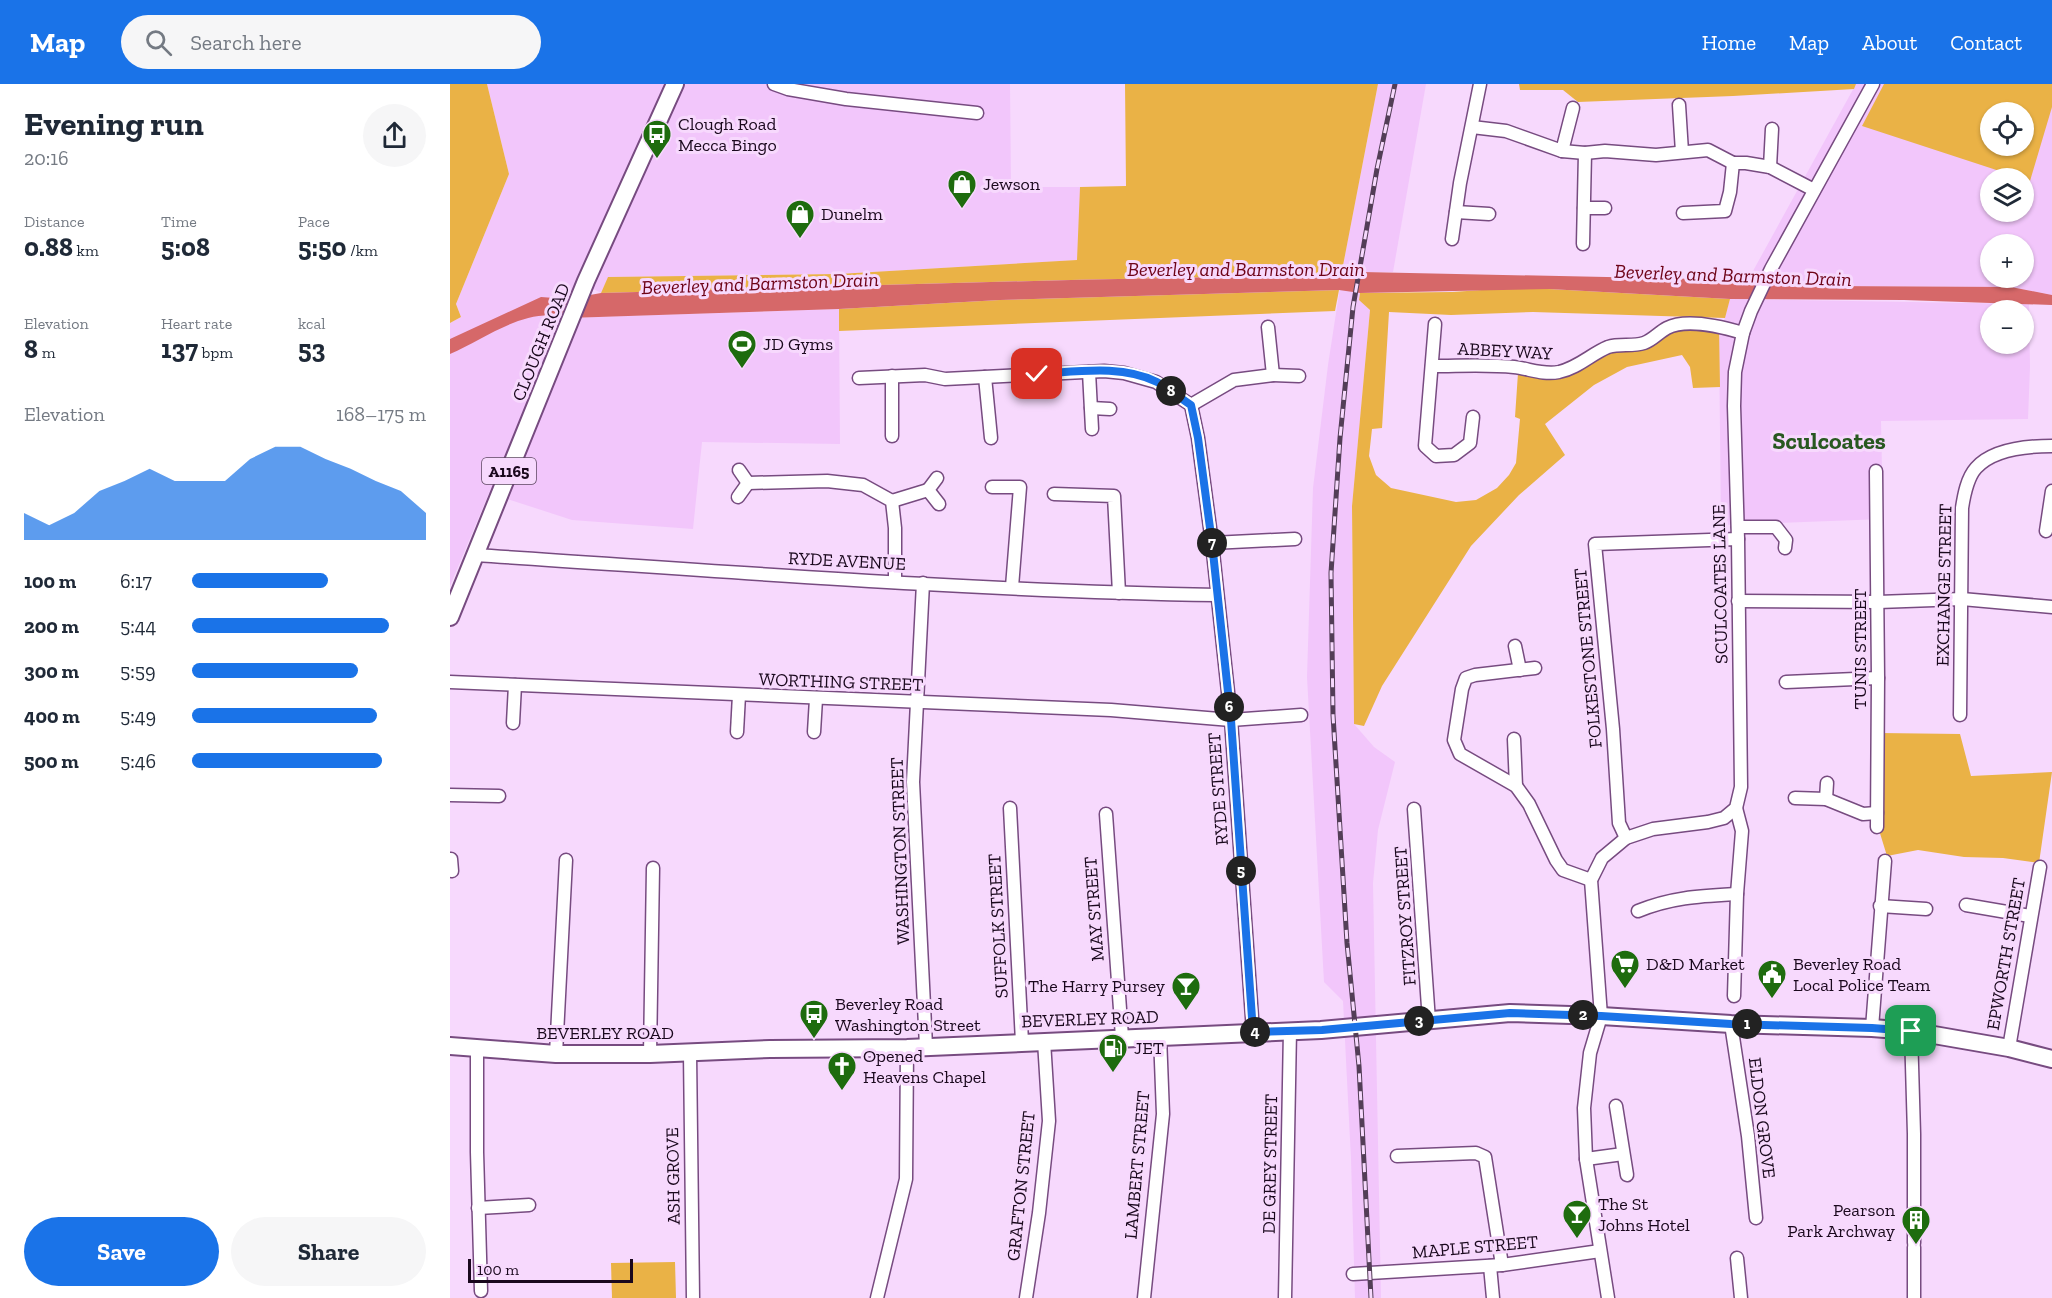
<!DOCTYPE html>
<meta charset="utf-8">
<style>
body{margin:0;font-family:"Zilla Slab",serif;background:#f6f6f7;color:#1f2937;height:100vh;display:flex;flex-direction:column;font-size:22px;white-space:nowrap}
*{box-sizing:border-box;margin:0}
p{font-size:20px;color:#747a83}
.icon{flex:none;width:33px;height:33px;fill:none;stroke:currentColor;stroke-width:2;stroke-linecap:round;stroke-linejoin:round}
.map{position:relative;flex:1;overflow:hidden}
.drawer{display:flex;flex-direction:column;background:#fff;width:450px}
.drawer>*{flex:none}
.tools{position:absolute;left:1530px;top:18px;display:grid;gap:12px}
.tools a{display:grid;place-items:center;width:54px;height:54px;border-radius:50%;background:#fff;box-shadow:0 2px 4px #0004;font-size:30px}
.scale{position:absolute;left:18px;bottom:15px;width:165px;box-sizing:border-box;padding-left:6px;border:3px solid #1a081d;border-top:0;font-size:16px;line-height:21px;white-space:nowrap;color:#1a081d;-webkit-text-stroke:4px #f7d9fd;paint-order:stroke}
.pin{position:absolute;display:grid;place-items:center;width:51px;height:51px;color:#fff;margin:-26px;border-radius:12px;box-shadow:0 3px 9px #0006}
.km{position:absolute;width:30px;height:30px;margin:-15px;border-radius:50%;background:#222;color:#fff;font-size:16px;line-height:30px;text-align:center}
.round{display:grid;place-items:center;flex:none;width:63px;height:63px;border-radius:32px;background:#f6f6f7}
.overview{display:flex;align-items:center;justify-content:space-between;height:102px;padding:0 24px}
h1{font-size:33px;font-weight:800;line-height:45px}
.figures{display:grid;grid-template-columns:repeat(3,1fr);gap:9px;height:102px;padding:6px 24px}
.figures div{display:grid;align-content:center}
.figures b{font-size:26px;font-weight:800}
.figures small{font-size:16px;font-weight:400}
.figures p{font-size:16px}
.chart{height:168px;padding:12px 24px}
.chart p{display:flex;justify-content:space-between}
.chart svg{width:100%;height:108px;margin-top:6px;fill:#1a73e8;opacity:.7}
.action{display:flex;gap:12px;margin-top:auto;padding:12px 24px}
.action a{flex:1;height:69px;border-radius:36px;background:#1a73e8;color:#fff;font-size:24px;font-weight:800;line-height:69px;text-align:center}
.action a+a{background:#f6f6f7;color:#1f2937}
ul{padding:0 24px;list-style:none;font-size:20px}
li{display:grid;grid-template-columns:96px 72px 1fr;align-items:center;height:45px}
li i{height:15px;border-radius:8px;background:#1a73e8}
header{display:flex;align-items:center;gap:36px;box-sizing:border-box;height:84px;padding:0 30px;background:#1a73e8;color:#fff}
header strong{font-size:28px}
nav{display:flex;gap:33px;margin-inline-start:auto;font-size:21px}
.search{width:420px;height:54px;background:#f6f6f7;display:flex;align-items:center;gap:15px;box-sizing:border-box;padding:0 21px;border-radius:33px;color:#747a83;font-size:22px}
main{display:flex;flex:1;min-height:0}
.map>svg:first-child{display:block}
.built{fill:#f2c6fb;fill-rule:evenodd}
.green{fill:#eab246;fill-rule:evenodd}
.water{fill:#d66869}
.lines{fill:none;stroke-linecap:round;stroke-linejoin:round}
.minor-casing{stroke:#774b80;stroke-width:15}
.major-casing{stroke:#774b80;stroke-width:20}
.minor{stroke:#fff;stroke-width:12}
.major{stroke:#fff;stroke-width:16}
.rail-casing{stroke:#533e57;stroke-width:5}
.rail{stroke:#f7d9fd;stroke-width:3;stroke-dasharray:9;stroke-linecap:butt}
.route-casing{stroke:#fff;stroke-width:12}
.route{stroke:#1a73e8;stroke-width:8}
.labels{text-anchor:middle;stroke-width:6;stroke-linejoin:round;paint-order:stroke}
.shield{fill:#f7d9fd;stroke:#5c4760;stroke-width:1.5}
.shield-label{font-size:16px;font-weight:bold;fill:#1a081d}
.poi-label{font-size:18px;fill:#1a081d;stroke:#f7d9fd;text-anchor:start}
.street-label{font-size:18px;fill:#1a081d;stroke:#f7d9fd}
.water-label{font-size:20px;font-style:italic;fill:#6e0317;stroke:#f7d9fd}
.district-label{font-size:24px;font-weight:bold;fill:#285820;stroke:#f7d9fd}
</style>
<header>
<strong>Map</strong>
<div class="search"><svg class="icon" aria-label="search" viewBox="0 0 24 24"><circle cx="10" cy="10" r="6"/><path d="M15 15l6 6"/></svg>Search here</div>
<nav><a>Home</a><a>Map</a><a>About</a><a>Contact</a></nav>
</header>
<main>
<section class="drawer">
<div class="overview"><div><h1>Evening run</h1><p>20:16</p></div><a class="round"><svg class="icon" aria-label="share" viewBox="0 0 24 24"><path d="M12 15V3M7 8l5-5 5 5M5 13v7h14v-7"/></svg></a></div>
<div class="figures">
<div><p>Distance</p><b>0.88<small> km</small></b></div>
<div><p>Time</p><b>5:08</b></div>
<div><p>Pace</p><b>5:50<small> /km</small></b></div>
</div>
<div class="figures">
<div><p>Elevation</p><b>8<small> m</small></b></div>
<div><p>Heart rate</p><b>137<small> bpm</small></b></div>
<div><p>kcal</p><b>53</b></div>
</div>
<div class="chart"><p><span>Elevation</span>168–175 m</p>
<svg viewBox="0 0 160 44" preserveAspectRatio="none"><path d="M0 44V33L10 38L20 33L30 24L40 20L50 15L60 20L70 20L80 20L90 11L100 6L110 6L120 11L130 15L140 20L150 24L160 33V44z"/></svg>
</div>
<ul>
<li><b>100 m</b>6:17<i style="width:58%"></i></li>
<li><b>200 m</b>5:44<i style="width:84%"></i></li>
<li><b>300 m</b>5:59<i style="width:71%"></i></li>
<li><b>400 m</b>5:49<i style="width:79%"></i></li>
<li><b>500 m</b>5:46<i style="width:81%"></i></li>
</ul>
<div class="action"><a>Save</a><a>Share</a></div>
</section>
<div class="map">
<svg width="1602" height="1214" viewBox="0 0 1602 1214">
<rect width="100%" height="100%" fill="#f7d9fd"/>
<!-- built -->
<g class="built">
<polygon points="37,0 560,0 561,103 630,103 628,176 388,190 159,193 151,209 132,199 118,234 389,225 390,360 252,358 243,445 122,436 39,409 0,502 0,239 11,233 6,220 59,90"/>
<polygon points="928,0 976,0 943,188 913,188 909,215 920,226 902,422 904,640 924,663 945,678 928,746 923,799 931,1214 905,1214 901,1075 893,917 874,898 857,593 863,404 878,281 895,171"/>
<path d="M1406 0H1602V211L1561 203 1375 202 1298 196ZM1540 28H1574V62H1540ZM1540 94H1574V128H1540ZM1540 160H1574V194H1540Z"/>
<path d="M1280 215 1579 220 1580 283 1578 335 1431 337 1433 435 1271 441 1269 254ZM1540 226H1574V260H1540Z"/>
</g>
<!-- green -->
<g class="green">
<polygon points="0,0 37,0 59,90 6,220 11,233 0,239"/>
<path d="M675 0H928L891 192C644 193 398 203 151 209L158 193 388 190 627 176 630 103 676 102Z"/>
<polygon points="1069,0 1406,0 1404,5 1283,12 1128,18 1113,6 1070,6"/>
<path d="M1434 0H1602V23L1580 97 1412 42ZM1540 28H1574V62H1540Z"/>
<polygon points="1047,205 1099,205 1280,215 1275,234 1083,228 1001,231 939,228 932,344 922,345 919,372 926,391 941,404 1006,418 1026,416 1047,404 1059,391 1066,379 1070,335 1065,333 1068,289 1114,291 1146,270 1212,247 1269,242 1270,303 1243,304 1240,283 1232,271 1177,283 1144,301 1095,340 1115,371 1069,411 1021,462 932,602 914,642 904,640 902,422 920,226 909,216 910,209 1002,208"/>
<polygon points="889,206 885,227 389,247 389,225 550,216"/>
<polygon points="1430,649 1510,650 1521,692 1602,688 1589,779 1553,774 1514,773 1468,766 1437,772 1429,746"/>
<polygon points="225,1178 226,1214 162,1214 161,1179"/>
</g>
<!-- water -->
<path class="water" d="M913 188 1298 196 1376 202 1561 203 1602 211V221L1454 216 1280 215 1099 205 910 209 889 206 550 216 389 225 118 234C76 222 37 254 0 270V255L91 213 118 215 151 209C398 203 644 193 891 192Z"/>
<g class="lines">
<!-- minor casing -->
<g class="minor-casing">
<g id="minor">
<polyline points="324,0 338,5 396,15 527,29"/>
<polyline points="1229,21 1232,68"/>
<polyline points="1022,43 1056,47 1112,67 1135,69 1155,67 1206,71 1258,66 1283,79"/>
<polyline points="1112,67 1123,24"/>
<polyline points="1320,83 1322,45"/>
<polyline points="1134,124 1155,124"/>
<polyline points="1006,128 1039,130"/>
<polyline points="1233,129 1275,127 1280,108 1283,79 1296,79 1320,83 1364,106"/>
<polyline points="1002,155 1010,99 1030,0"/>
<polyline points="1133,160 1135,69"/>
<polyline points="985,240 975,362 986,372 1004,371 1020,359 1023,333"/>
<path d="M982 282C1009 282 1037 280 1064 283 1080 285 1093 291 1109 288 1128 284 1141 270 1158 263 1170 259 1182 263 1194 259 1203 256 1209 248 1217 244 1236 234 1273 243 1293 249"/>
<polyline points="639,288 642,345"/>
<polyline points="823,291 849,292"/>
<polyline points="442,292 442,352"/>
<polyline points="535,293 541,354"/>
<polyline points="409,294 475,291 495,295 654,287 674,289 706,298 741,321 748,354 762,459 781,636 803,948"/>
<polyline points="741,321 784,296 823,291 818,243"/>
<polyline points="641,324 660,325"/>
<polyline points="1426,387 1428,594 1427,743"/>
<polyline points="487,394 478,406 489,420"/>
<polyline points="298,399 377,397 413,401 442,417 445,444 445,498"/>
<polyline points="542,403 570,403 562,503"/>
<polyline points="604,410 664,412 669,509"/>
<polyline points="288,413 298,399 289,386"/>
<polyline points="442,417 478,406"/>
<polyline points="1288,443 1326,443 1336,456 1335,464"/>
<polyline points="1596,447 1602,407"/>
<polyline points="762,459 845,455"/>
<path d="M25 471C272 487 519 507 767 511"/>
<polyline points="473,499 463,698 476,962"/>
<polyline points="1288,517 1428,518 1512,515 1602,523"/>
<polyline points="1065,562 1070,586"/>
<polyline points="1085,584 1025,591 1016,594 1012,605 1004,656 1010,670 1066,702 1079,720 1106,776 1113,786 1141,796"/>
<polyline points="0,598 661,626 781,636 851,631"/>
<polyline points="1336,598 1428,594"/>
<path d="M1510 631 1512 424C1514 411 1517 394 1526 384 1543 365 1578 362 1602 362"/>
<polyline points="63,639 65,601"/>
<polyline points="287,648 289,611"/>
<polyline points="364,648 366,615"/>
<polyline points="1064,655 1066,702"/>
<polyline points="0,711 49,712"/>
<polyline points="1345,714 1376,715 1413,730 1427,729"/>
<polyline points="1376,715 1377,699"/>
<polyline points="560,724 572,958"/>
<polyline points="964,725 979,937"/>
<polyline points="656,730 672,953"/>
<polyline points="1176,754 1169,739 1163,645 1145,460 1288,455"/>
<polyline points="1,775 2,787"/>
<polyline points="1516,821 1580,832"/>
<polyline points="1430,822 1476,825"/>
<path d="M1188 827C1222 813 1251 812 1287 810"/>
<polyline points="1284,912 1287,810 1292,747 1286,724"/>
<polyline points="1281,940 1298,1052 1306,1134"/>
<polyline points="1422,944 1435,777"/>
<polyline points="1461,947 1464,1050 1464,1159"/>
<polyline points="1559,964 1590,783"/>
<polyline points="27,965 27,1068 31,1207"/>
<polyline points="240,969 243,1214"/>
<polyline points="106,970 116,776"/>
<polyline points="200,970 203,784"/>
<polyline points="1166,1022 1177,1091"/>
<polyline points="947,1072 1026,1069 1035,1073 1052,1181"/>
<polyline points="1136,1075 1173,1070"/>
<polyline points="28,1124 79,1121"/>
<polyline points="1464,1163 1464,1214"/>
<polyline points="1287,1174 1291,1214"/>
<polyline points="1040,1182 1043,1214"/>
<polyline points="903,1190 1052,1181 1150,1167"/>
<polyline points="427,1214 456,1095 457,964"/>
<polyline points="576,1214 589,1129 599,1037 594,957"/>
<polyline points="694,1214 713,1030 710,952"/>
<polyline points="835,1214 840,946"/>
<polyline points="1158,1214 1136,1075 1134,1024 1140,969 1151,932 1141,796 1152,774 1176,754 1203,745 1258,738 1274,734 1286,724 1291,703 1288,455 1284,322 1285,288 1293,249 1301,227 1321,185 1423,0"/>
</g>
</g>
<!-- major casing -->
<g class="major-casing">
<g id="major">
<polyline points="0,533 136,197 225,0"/>
<polyline points="0,962 106,970 200,970 320,965 457,964 871,946 1060,929 1151,932 1281,940 1422,944 1461,947 1559,964 1602,975"/>
</g>
</g>
<!-- minor -->
<use href="#minor" class="minor"/>
<!-- major -->
<use href="#major" class="major"/>
<!-- rail casing -->
<g class="rail-casing">
<polyline id="rail" points="921,1214 909,982 897,859 883,631 881,489 890,354 903,223 927,85 945,0"/>
</g>
<!-- rail -->
<use href="#rail" class="rail"/>
</g>
<g class="lines">
<!-- route casing -->
<g class="route-casing">
<path id="route" d="M587 290C626 288 671 280 707 298 719 304 730 314 741 321L748 354 762 459 781 636 803 948 872 946 1060 929 1151 932 1281 940 1422 944 1461 947"/>
</g>
<!-- route -->
<use href="#route" class="route"/>
</g>
<!-- icons -->
<defs>
<g id="bus-pin" transform="scale(1.5)"><path d="M0 17L-7.5 6A9.5 9.5 0 1 1 7.5 6Z" fill="#1e6c0e" stroke="#f7d9fd"/><path d="M-5-6H5V4H4V6H2V4H-2V6H-4V4H-5ZM-3.5-4V0h7V-4ZM-3.5 1.2v1.5H-2V1.2ZM2 1.2v1.5H3.5V1.2Z" fill="#fff"/></g>
<g id="shop-pin" transform="scale(1.5)"><path d="M0 17L-7.5 6A9.5 9.5 0 1 1 7.5 6Z" fill="#1e6c0e" stroke="#f7d9fd"/><path d="M-5-2.5h2.3a2.7 3.5 0 0 1 5.4 0H5L5.5 6h-11ZM-1.5-2.5h3a1.5 2.3 0 0 0-3 0Z" fill="#fff"/></g>
<g id="stadium-pin" transform="scale(1.5)"><path d="M0 17L-7.5 6A9.5 9.5 0 1 1 7.5 6Z" fill="#1e6c0e" stroke="#f7d9fd"/><path d="M0-5a6.5 5 0 1 0 0 10a6.5 5 0 1 0 0-10ZM-3.5-1.8h7v3.6h-7Z" fill="#fff"/></g>
<g id="supermarket-pin" transform="scale(1.5)"><path d="M0 17L-7.5 6A9.5 9.5 0 1 1 7.5 6Z" fill="#1e6c0e" stroke="#f7d9fd"/><path d="M-6-5.5h2.5l.6 2H6L4.5 2H-2.5L-4.4-4H-6ZM-1.5 3.2a1.3 1.3 0 1 0 .1 0ZM3 3.2a1.3 1.3 0 1 0 .1 0Z" fill="#fff"/></g>
<g id="civic-pin" transform="scale(1.5)"><path d="M0 17L-7.5 6A9.5 9.5 0 1 1 7.5 6Z" fill="#1e6c0e" stroke="#f7d9fd"/><path d="M-.6-6.5H3V-4.5H.6V-3L4-1V1h2V6H-6V1h2V-1L-.6-3ZM-1.2 2.5V6h2.4V2.5Z" fill="#fff"/></g>
<g id="bar-pin" transform="scale(1.5)"><path d="M0 17L-7.5 6A9.5 9.5 0 1 1 7.5 6Z" fill="#1e6c0e" stroke="#f7d9fd"/><path d="M-6-5H6L.8 .8V4.5H3.5V6h-7V4.5H-.8V.8Z" fill="#fff"/></g>
<g id="fuel-pin" transform="scale(1.5)"><path d="M0 17L-7.5 6A9.5 9.5 0 1 1 7.5 6Z" fill="#1e6c0e" stroke="#f7d9fd"/><path d="M-5.5-6h7V0h2V4h1.3V-2.5L3-4.5l.8-.8L6-3V5H2.5V1h-1V6h-7ZM-4.2-4.7v3.2H.2V-4.7Z" fill="#fff"/></g>
<g id="church-pin" transform="scale(1.5)"><path d="M0 17L-7.5 6A9.5 9.5 0 1 1 7.5 6Z" fill="#1e6c0e" stroke="#f7d9fd"/><path d="M-1.2-6h2.4v3.5h3.3v2.4h-3.3V6h-2.4V-.1h-3.3v-2.4h3.3Z" fill="#fff"/></g>
<g id="building-pin" transform="scale(1.5)"><path d="M0 17L-7.5 6A9.5 9.5 0 1 1 7.5 6Z" fill="#1e6c0e" stroke="#f7d9fd"/><path d="M-4-6H4V6H1V3H-1V6H-4ZM-2.5-4.3h1.7v1.8h-1.7ZM.8-4.3h1.7v1.8H.8ZM-2.5-1h1.7V.8h-1.7ZM.8-1h1.7V.8H.8Z" fill="#fff"/></g>
</defs>
<g fill-rule="evenodd">
<use href="#bus-pin" x="207" y="50"/>
<use href="#shop-pin" x="512" y="100"/>
<use href="#shop-pin" x="350" y="130"/>
<use href="#stadium-pin" x="292" y="260"/>
<use href="#supermarket-pin" x="1175" y="880"/>
<use href="#civic-pin" x="1322" y="890"/>
<use href="#bar-pin" x="736" y="902"/>
<use href="#bus-pin" x="364" y="930"/>
<use href="#fuel-pin" x="663" y="964"/>
<use href="#church-pin" x="392" y="982"/>
<use href="#bar-pin" x="1127" y="1130"/>
<use href="#building-pin" x="1466" y="1136"/>
</g>
<g class="labels">
<!-- shield labels -->
<rect class="shield" x="32" y="374" width="54" height="26" rx="4.5"/>
<g class="shield-label">
<text x="59" y="393">A1165</text>
</g>
<!-- poi labels -->
<g class="poi-label">
<text x="228" y="46">Clough Road<tspan x="228" dy="21">Mecca Bingo</tspan></text>
<text x="533" y="106">Jewson</text>
<text x="371" y="136">Dunelm</text>
<text x="313" y="266">JD Gyms</text>
<text x="1196" y="886">D&amp;D Market</text>
<text x="1343" y="886">Beverley Road<tspan x="1343" dy="21">Local Police Team</tspan></text>
<text x="715" y="908" text-anchor="end">The Harry Pursey</text>
<text x="385" y="926">Beverley Road<tspan x="385" dy="21">Washington Street</tspan></text>
<text x="684" y="970">JET</text>
<text x="413" y="978">Opened<tspan x="413" dy="21">Heavens Chapel</tspan></text>
<text x="1148" y="1126">The St<tspan x="1148" dy="21">Johns Hotel</tspan></text>
<text x="1445" y="1132" text-anchor="end">Pearson<tspan x="1445" dy="21">Park Archway</tspan></text>
</g>
<!-- street labels -->
<g class="street-label">
<text transform="translate(91 258) rotate(-68)" y="6">CLOUGH ROAD</text>
<text transform="translate(1055 267) rotate(3)" y="6">ABBEY WAY</text>
<text transform="translate(397 477) rotate(3)" y="6">RYDE AVENUE</text>
<text transform="translate(1270 500) rotate(-91)" y="6">SCULCOATES LANE</text>
<text transform="translate(1494 501) rotate(-89)" y="6">EXCHANGE STREET</text>
<text transform="translate(1410 565) rotate(-90)" y="6">TUNIS STREET</text>
<text transform="translate(1138 574) rotate(-95)" y="6">FOLKESTONE STREET</text>
<text transform="translate(391 598) rotate(2)" y="6">WORTHING STREET</text>
<text transform="translate(768 705) rotate(-94)" y="6">RYDE STREET</text>
<text transform="translate(450 767) rotate(-92)" y="6">WASHINGTON STREET</text>
<text transform="translate(644 825) rotate(-94)" y="6">MAY STREET</text>
<text transform="translate(955 832) rotate(-94)" y="6">FITZROY STREET</text>
<text transform="translate(548 842) rotate(-93)" y="6">SUFFOLK STREET</text>
<text transform="translate(1556 870) rotate(-80)" y="6">EPWORTH STREET</text>
<text transform="translate(640 935) rotate(-2)" y="6">BEVERLEY ROAD</text>
<text x="155" y="955">BEVERLEY ROAD</text>
<text transform="translate(1312 1034) rotate(83)" y="6">ELDON GROVE</text>
<text transform="translate(820 1080) rotate(-89)" y="6">DE GREY STREET</text>
<text transform="translate(687 1081) rotate(-85)" y="6">LAMBERT STREET</text>
<text transform="translate(223 1092) rotate(-91)" y="6">ASH GROVE</text>
<text transform="translate(571 1102) rotate(-84)" y="6">GRAFTON STREET</text>
<text transform="translate(1025 1163) rotate(-5)" y="6">MAPLE STREET</text>
</g>
<!-- water labels -->
<g class="water-label">
<text x="796" y="192">Beverley and Barmston Drain</text>
<text transform="translate(1283 191) rotate(2)" y="7">Beverley and Barmston Drain</text>
<text transform="translate(310 199) rotate(-2)" y="7">Beverley and Barmston Drain</text>
</g>
<!-- district labels -->
<g class="district-label">
<text x="1379" y="365">Sculcoates</text>
</g>
</g>
</svg>
<div class="tools">
<a><svg class="icon" aria-label="locate" viewBox="0 0 24 24"><circle cx="12" cy="12" r="6"/><path d="M12 2v4M12 18v4M2 12h4M18 12h4"/></svg></a>
<a><svg class="icon" aria-label="layers" viewBox="0 0 24 24"><path d="M12 4l9 5-9 5-9-5zM3 14l9 5 9-5"/></svg></a>
<a>+</a>
<a>−</a>
</div>
<div class="scale">100 m</div>
<div class="pin" style="left:1461px;top:947px;background:#1e9e55"><svg class="icon" aria-label="arrive" viewBox="0 0 24 24"><path d="M6 21V4h12l-3 4 3 4H6"/></svg></div>
<div class="pin" style="left:587px;top:290px;background:#d93025"><svg class="icon" aria-label="check" viewBox="0 0 24 24"><path d="M5 12l5 5 9-10"/></svg></div>
<b class="km" style="left:1297px;top:940px">1</b>
<b class="km" style="left:1133px;top:931px">2</b>
<b class="km" style="left:969px;top:937px">3</b>
<b class="km" style="left:805px;top:948px">4</b>
<b class="km" style="left:791px;top:787px">5</b>
<b class="km" style="left:779px;top:623px">6</b>
<b class="km" style="left:762px;top:459px">7</b>
<b class="km" style="left:721px;top:307px">8</b>
</div>
</main>
